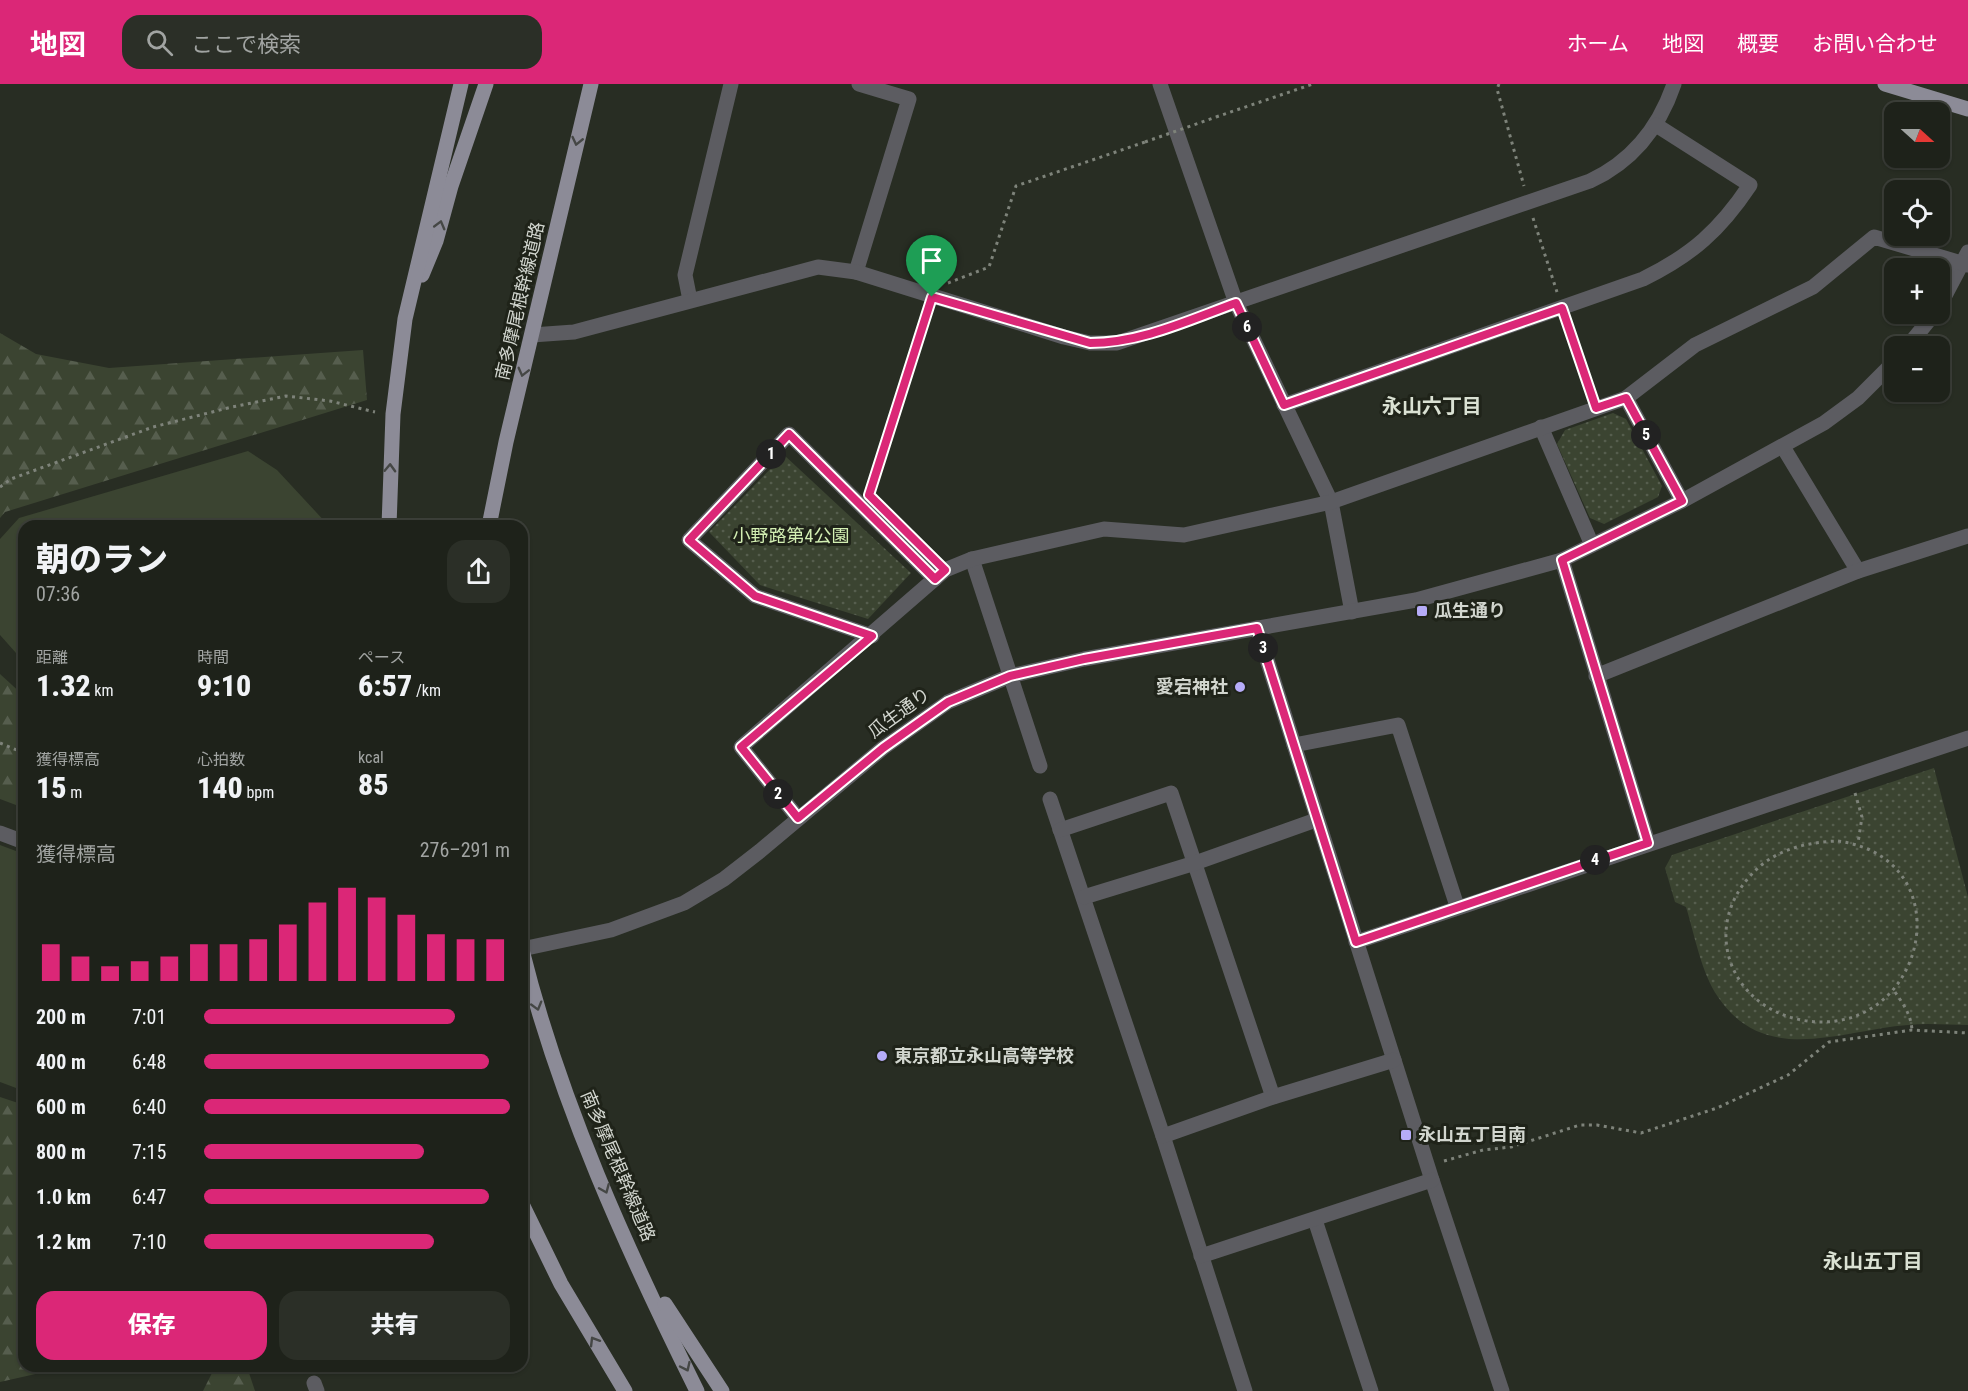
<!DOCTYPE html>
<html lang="ja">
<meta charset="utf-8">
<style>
body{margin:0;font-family:"Roboto Condensed","Noto Sans JP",sans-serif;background:#2b2f27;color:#f1f3f6;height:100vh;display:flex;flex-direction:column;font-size:22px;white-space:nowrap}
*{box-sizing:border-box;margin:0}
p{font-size:20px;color:#a1a4a2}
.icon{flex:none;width:33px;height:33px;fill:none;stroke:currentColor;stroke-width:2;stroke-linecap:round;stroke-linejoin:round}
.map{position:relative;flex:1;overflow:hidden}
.sheet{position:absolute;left:18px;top:436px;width:510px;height:852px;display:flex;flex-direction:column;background:#1e221a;border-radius:18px;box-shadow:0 2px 4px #0004,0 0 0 2px #3c3f39}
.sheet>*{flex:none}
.needle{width:39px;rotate:111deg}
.buttons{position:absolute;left:1884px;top:18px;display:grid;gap:12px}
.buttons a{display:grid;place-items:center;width:66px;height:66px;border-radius:12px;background:#1e221a;box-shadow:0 2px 4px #0004,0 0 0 2px #3c3f39;font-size:30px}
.pin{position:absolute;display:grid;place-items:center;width:51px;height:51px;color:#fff;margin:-62px -26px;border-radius:50% 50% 50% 0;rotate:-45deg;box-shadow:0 0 6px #0007}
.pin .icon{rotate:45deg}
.km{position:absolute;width:30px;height:30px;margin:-15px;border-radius:50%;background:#222;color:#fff;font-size:16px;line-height:30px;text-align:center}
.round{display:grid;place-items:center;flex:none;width:63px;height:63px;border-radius:18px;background:#2b2f27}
.overview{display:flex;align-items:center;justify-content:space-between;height:102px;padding:0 18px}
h1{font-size:33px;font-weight:800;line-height:45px}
.metrics{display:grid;grid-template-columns:repeat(3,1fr);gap:9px;height:102px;padding:6px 18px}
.metrics div{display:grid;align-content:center}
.metrics b{font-size:30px;font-weight:800}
.metrics small{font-size:16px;font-weight:400}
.metrics p{font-size:16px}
.chart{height:168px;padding:12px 18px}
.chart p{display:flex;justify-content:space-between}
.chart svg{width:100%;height:108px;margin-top:6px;stroke:#db2777;stroke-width:6}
.button{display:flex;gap:12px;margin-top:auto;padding:12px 18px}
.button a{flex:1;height:69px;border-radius:18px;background:#db2777;color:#fff;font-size:24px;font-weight:800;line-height:69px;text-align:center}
.button a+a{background:#2b2f27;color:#f1f3f6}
ul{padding:0 18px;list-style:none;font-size:20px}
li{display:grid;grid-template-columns:96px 72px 1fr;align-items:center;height:45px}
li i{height:15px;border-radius:8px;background:#db2777}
header{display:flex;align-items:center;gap:36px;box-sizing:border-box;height:84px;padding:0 30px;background:#db2777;color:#fff}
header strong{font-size:28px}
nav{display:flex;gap:33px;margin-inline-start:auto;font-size:21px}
.search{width:420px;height:54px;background:#2b2f27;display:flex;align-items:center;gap:15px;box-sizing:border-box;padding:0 21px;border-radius:18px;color:#a1a4a2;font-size:22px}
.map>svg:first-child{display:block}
.green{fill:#3b4431}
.forest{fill:url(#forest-firs)}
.park{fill:url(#park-dots)}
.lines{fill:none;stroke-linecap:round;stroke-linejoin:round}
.path{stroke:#7e837a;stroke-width:3;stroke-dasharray:3 4.5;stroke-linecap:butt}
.minor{stroke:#5c5c61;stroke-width:15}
.major{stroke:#8c8b97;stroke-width:15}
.path-bridge{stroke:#7e837a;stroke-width:3;stroke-dasharray:3 4.5;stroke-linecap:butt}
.oneway{stroke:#454745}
.route-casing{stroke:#fff;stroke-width:12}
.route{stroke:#db2777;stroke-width:8}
.poi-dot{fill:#b6acf8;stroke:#1f2319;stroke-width:2}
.labels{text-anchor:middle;stroke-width:6;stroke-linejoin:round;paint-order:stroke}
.street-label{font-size:18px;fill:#d2d6cf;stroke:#1f2319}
.park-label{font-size:18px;fill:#d3efb3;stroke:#1f2319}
.poi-label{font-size:18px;font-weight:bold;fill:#d2d6cf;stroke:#1f2319;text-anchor:start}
.neighbourhood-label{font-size:20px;font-weight:bold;fill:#dae1d3;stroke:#1f2319}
</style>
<header>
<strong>地図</strong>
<div class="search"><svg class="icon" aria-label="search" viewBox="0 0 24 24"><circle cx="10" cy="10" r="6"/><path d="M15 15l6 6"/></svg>ここで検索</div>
<nav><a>ホーム</a><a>地図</a><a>概要</a><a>お問い合わせ</a></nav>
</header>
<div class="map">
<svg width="1968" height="1307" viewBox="0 0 1968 1307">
<defs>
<pattern id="forest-firs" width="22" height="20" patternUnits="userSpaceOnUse" patternTransform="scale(1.5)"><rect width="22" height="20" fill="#3b4431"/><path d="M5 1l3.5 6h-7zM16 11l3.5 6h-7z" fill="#565e4e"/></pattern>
<pattern id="park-dots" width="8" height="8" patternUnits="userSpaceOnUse" patternTransform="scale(1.5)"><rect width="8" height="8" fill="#3b4431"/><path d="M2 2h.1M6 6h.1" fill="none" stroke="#565e4e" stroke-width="1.8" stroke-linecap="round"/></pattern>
</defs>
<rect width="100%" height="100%" fill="#282d23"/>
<!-- green -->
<g class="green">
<polygon points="248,367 277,386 329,442 24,442 24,578 0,551 0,455 19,434"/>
<polygon points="0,761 24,770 24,1007 0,998"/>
</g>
<!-- forest -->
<g class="forest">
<polygon points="0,249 36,270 109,284 363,266 367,316 5,428 0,434"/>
<polygon points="0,590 24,612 24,724 0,715"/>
<polygon points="0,1013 24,1021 24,1282 149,1283 147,1286 62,1284 0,1298"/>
<polygon points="215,1283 247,1283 255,1307 203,1307"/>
</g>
<!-- park -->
<g class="park">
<polygon points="1613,329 1626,335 1662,402 1658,413 1604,440 1590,434 1557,360 1565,346"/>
<polygon points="784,371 911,489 868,535 760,501 709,448"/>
<path d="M1934 684 1968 813V941C1948 941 1928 939 1908 941 1842 946 1765 983 1718 913 1701 888 1695 852 1686 823L1675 818 1665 784 1672 771Z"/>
</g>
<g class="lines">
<!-- path -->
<g class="path">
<polyline points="1499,0 1497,5 1524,102"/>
<polyline points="1216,33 1313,0"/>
<polyline points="1533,134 1557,208"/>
<polyline points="948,199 989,183 1016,102 1145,58"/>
<polyline points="1567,237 1591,311"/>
<polyline points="0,403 11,395 153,343 232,323 286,312 330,317 375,328"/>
<polyline points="870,406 928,227"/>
<polyline points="0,659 24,669"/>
<polyline points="1855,709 1862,733 1858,759"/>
<path d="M1838 757C1968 775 1925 959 1801 936 1730 922 1701 845 1751 791 1773 766 1806 758 1838 757Z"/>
<path d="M1895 908C1904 921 1911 931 1912 946"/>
<polyline points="1444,1077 1483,1066 1511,1063 1580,1041 1597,1041 1641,1049 1717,1024 1788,991 1829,958 1912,946 1968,949"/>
</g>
<!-- minor -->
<g class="minor">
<polyline points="1160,0 1236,219 1331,418 1352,528"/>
<polyline points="856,188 909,15 859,0"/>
<polyline points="690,216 685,191 731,0"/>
<polyline points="1940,221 1968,168"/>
<path d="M532 251 574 248 818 183 856 188 1064 253 1090 259H1117L1590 97C1633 77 1659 44 1674 0"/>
<polyline points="1908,262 1934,230"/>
<polyline points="1626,314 1682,417"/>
<path d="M1284 321 1643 195C1692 171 1720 146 1750 101L1656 41"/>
<polyline points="1541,343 1592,461"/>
<polyline points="1783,363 1858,487"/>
<polyline points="972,475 1040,682"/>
<polyline points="1562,476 1648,759"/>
<polyline points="1257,544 1432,1096 1502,1307"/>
<polyline points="872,552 755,512 689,456 789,350 935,495"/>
<polyline points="1596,592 1858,487 1968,452"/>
<polyline points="1294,661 1398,641 1457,822"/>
<polyline points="1050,715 1163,1052 1245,1307"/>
<polyline points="798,734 741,663 945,486 972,475 1104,445 1184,451 1331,418 1626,314 1695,261 1813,203 1874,153 1968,181"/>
<polyline points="1060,746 1171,709 1273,1013"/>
<polyline points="0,749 24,758"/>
<polyline points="1084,813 1195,779 1316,736"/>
<polyline points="1356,858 1968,654"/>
<polyline points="522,865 611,846 684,819 724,795 760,767 883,664 948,618 1010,592 1084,575 1416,516 1562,476 1682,417 1824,339 1858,314 1894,278"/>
<polyline points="1163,1052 1273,1013 1394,976"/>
<polyline points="1315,1136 1371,1307"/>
<polyline points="1201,1172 1432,1096"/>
<polyline points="314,1299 317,1307"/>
</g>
<!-- major -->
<g class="major">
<polyline points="1885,0 1968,25"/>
<polyline points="422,191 436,157 451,102 486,0"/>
<polyline points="389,442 393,330 405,235 461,0"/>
<polyline points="489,442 506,358 591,0"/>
<path d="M522 866C560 1019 627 1166 697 1307"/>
<polyline points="522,1120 561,1200 625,1307"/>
<polyline points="665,1220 722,1307"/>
</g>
<!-- path-bridge -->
<polyline class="path-bridge" points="1145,58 1216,33"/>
</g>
<!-- one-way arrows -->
<defs><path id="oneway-chevron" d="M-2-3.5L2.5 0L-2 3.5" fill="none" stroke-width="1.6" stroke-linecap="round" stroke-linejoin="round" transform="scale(1.5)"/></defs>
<g class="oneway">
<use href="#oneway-chevron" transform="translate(577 57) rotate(103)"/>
<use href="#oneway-chevron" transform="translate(440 141) rotate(-75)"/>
<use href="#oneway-chevron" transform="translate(523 288) rotate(104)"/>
<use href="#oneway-chevron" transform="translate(390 384) rotate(-88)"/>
<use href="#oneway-chevron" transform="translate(537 922) rotate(74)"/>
<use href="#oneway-chevron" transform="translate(605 1105) rotate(67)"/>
<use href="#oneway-chevron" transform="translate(594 1257) rotate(-121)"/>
<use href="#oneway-chevron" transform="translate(686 1283) rotate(65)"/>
</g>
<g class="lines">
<!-- route casing -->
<g class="route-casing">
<path id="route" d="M932 213 1090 259C1141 259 1189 236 1236 219L1284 321 1562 224 1596 324 1626 314 1682 417 1562 476 1648 759 1356 858 1257 544 1084 575 1010 592 948 618 883 664 798 734 741 663 872 552 755 512 689 456 789 350 935 495 945 486 869 411Z"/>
</g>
<!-- route -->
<use href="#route" class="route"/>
</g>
<!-- markers -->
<g class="poi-dot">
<rect x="1416" y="521" width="12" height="12" rx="3"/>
<circle cx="1240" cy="603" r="6"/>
<circle cx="882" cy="972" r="6"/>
<rect x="1400" y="1045" width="12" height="12" rx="3"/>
</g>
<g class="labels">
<!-- street labels -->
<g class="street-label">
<text transform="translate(520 217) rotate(-77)" y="6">南多摩尾根幹線道路</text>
<text transform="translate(899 629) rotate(-36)" y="6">瓜生通り</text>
<text transform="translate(618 1082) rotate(67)" y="6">南多摩尾根幹線道路</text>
</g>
<!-- park labels -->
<g class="park-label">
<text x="791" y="458">小野路第4公園</text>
</g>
<!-- poi labels -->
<g class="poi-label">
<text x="1434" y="533">瓜生通り</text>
<text x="1228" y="609" text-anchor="end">愛宕神社</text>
<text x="894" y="978">東京都立永山高等学校</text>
<text x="1418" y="1057">永山五丁目南</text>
</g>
<!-- neighbourhood labels -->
<g class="neighbourhood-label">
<text x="1432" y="329">永山六丁目</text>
<text x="1873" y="1184">永山五丁目</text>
</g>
</g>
</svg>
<div class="buttons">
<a><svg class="needle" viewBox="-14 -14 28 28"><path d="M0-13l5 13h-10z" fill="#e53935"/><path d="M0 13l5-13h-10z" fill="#a1a4a2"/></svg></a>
<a><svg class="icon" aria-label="locate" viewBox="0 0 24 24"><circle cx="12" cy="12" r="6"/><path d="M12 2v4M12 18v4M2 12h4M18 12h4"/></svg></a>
<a>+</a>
<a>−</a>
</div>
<div class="pin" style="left:932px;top:213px;background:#1e9e55"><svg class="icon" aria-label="arrive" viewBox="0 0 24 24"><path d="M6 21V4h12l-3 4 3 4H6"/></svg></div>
<b class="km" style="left:771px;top:370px">1</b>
<b class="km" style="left:778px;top:710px">2</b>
<b class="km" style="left:1263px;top:564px">3</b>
<b class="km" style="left:1595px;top:776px">4</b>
<b class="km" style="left:1646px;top:351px">5</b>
<b class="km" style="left:1247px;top:243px">6</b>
<section class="sheet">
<div class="overview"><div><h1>朝のラン</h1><p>07:36</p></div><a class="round"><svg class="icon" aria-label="share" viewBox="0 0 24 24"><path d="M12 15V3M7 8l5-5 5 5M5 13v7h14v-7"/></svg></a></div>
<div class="metrics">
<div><p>距離</p><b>1.32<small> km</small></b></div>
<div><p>時間</p><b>9:10</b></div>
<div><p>ペース</p><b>6:57<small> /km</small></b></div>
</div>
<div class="metrics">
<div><p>獲得標高</p><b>15<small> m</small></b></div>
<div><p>心拍数</p><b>140<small> bpm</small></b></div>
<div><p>kcal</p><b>85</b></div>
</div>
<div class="chart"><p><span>獲得標高</span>276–291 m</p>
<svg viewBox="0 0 160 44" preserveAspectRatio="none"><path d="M5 44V29M15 44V34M25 44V38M35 44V36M45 44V34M55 44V29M65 44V29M75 44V27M85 44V21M95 44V12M105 44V6M115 44V10M125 44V17M135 44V25M145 44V27M155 44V27"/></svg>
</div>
<ul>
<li><b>200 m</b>7:01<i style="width:82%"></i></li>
<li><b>400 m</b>6:48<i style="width:93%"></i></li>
<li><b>600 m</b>6:40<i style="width:100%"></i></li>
<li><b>800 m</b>7:15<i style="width:72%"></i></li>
<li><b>1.0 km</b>6:47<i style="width:93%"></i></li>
<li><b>1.2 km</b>7:10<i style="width:75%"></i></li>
</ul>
<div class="button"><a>保存</a><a>共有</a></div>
</section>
</div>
